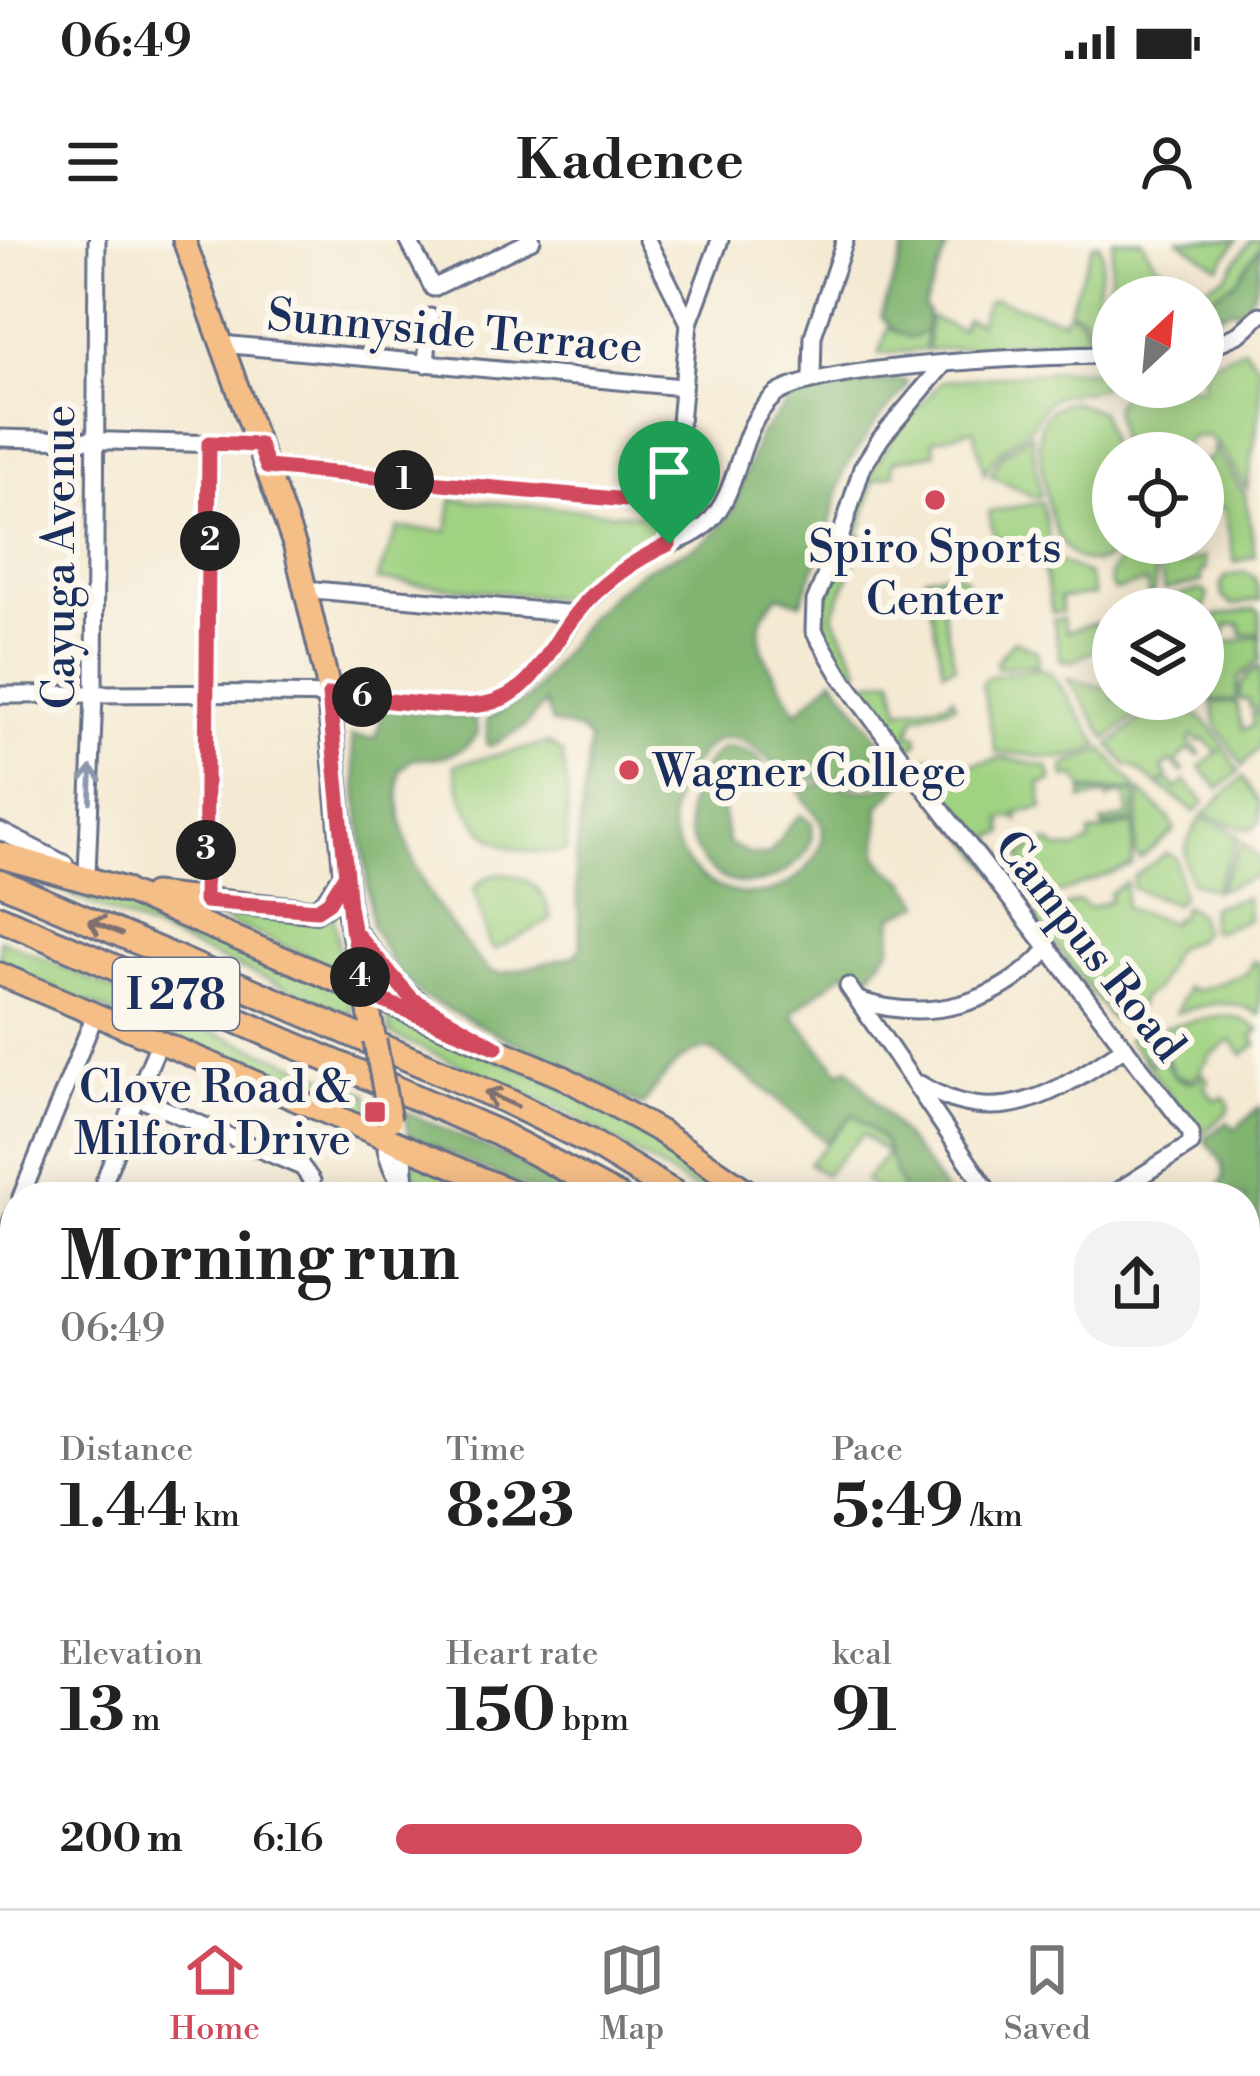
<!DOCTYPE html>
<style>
body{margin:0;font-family:"Libre Bodoni",serif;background:#f2f2f2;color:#222;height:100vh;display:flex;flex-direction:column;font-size:45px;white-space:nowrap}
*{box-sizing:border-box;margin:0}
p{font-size:39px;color:#767676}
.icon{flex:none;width:66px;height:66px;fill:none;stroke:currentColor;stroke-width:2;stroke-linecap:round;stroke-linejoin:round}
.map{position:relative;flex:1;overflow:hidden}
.panel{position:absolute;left:0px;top:942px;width:1260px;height:726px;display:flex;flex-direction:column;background:#fff;border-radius:48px 48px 0 0;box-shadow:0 6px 30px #0003}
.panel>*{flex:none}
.needle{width:78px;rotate:26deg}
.tools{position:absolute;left:1092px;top:36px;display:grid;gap:24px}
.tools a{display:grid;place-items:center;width:132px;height:132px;border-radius:50%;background:#fff;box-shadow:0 6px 30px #0003;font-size:60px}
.pin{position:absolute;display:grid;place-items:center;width:102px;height:102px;color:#fff;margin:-123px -51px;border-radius:50% 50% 50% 0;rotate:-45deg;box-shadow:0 0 12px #0007}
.pin .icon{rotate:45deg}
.km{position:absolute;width:60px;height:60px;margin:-30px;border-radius:50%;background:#222;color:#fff;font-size:33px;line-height:60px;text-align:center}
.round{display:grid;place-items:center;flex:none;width:126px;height:126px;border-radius:48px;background:#f2f2f2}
.summary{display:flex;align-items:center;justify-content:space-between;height:204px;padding:0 60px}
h1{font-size:66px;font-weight:700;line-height:90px}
.figures{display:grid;grid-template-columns:repeat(3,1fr);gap:18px;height:204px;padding:12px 60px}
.figures div{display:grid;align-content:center}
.figures b{font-size:60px;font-weight:700}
.figures small{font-size:33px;font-weight:400}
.figures p{font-size:33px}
ul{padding:0 60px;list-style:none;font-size:39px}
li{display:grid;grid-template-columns:192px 144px 1fr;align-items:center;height:90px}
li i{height:30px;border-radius:15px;background:#d1495b}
.status{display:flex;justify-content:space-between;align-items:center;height:84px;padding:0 60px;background:#fff;direction:ltr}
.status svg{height:33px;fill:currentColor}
header{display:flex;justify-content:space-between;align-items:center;height:156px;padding:0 60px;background:#fff;font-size:54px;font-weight:700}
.menu{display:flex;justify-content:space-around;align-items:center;height:168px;border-top:3px solid #e0e0e0;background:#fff;font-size:33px;color:#767676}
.menu a{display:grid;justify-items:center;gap:6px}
.menu .on{color:#d1495b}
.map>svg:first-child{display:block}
.green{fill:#a0d282;stroke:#5e8070;stroke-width:3}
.forest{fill:#80b470;stroke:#4e7267;stroke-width:3}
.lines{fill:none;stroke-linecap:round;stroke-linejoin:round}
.minor-casing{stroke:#677087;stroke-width:21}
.major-casing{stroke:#677087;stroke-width:27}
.highway-casing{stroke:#677087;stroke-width:30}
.minor{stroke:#fff;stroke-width:15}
.major{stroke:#f6be87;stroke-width:21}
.highway{stroke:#f6be87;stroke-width:24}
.major-bridge-casing{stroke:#677087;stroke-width:27;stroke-linecap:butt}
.major-bridge{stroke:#f6be87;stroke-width:21}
.oneway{stroke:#8d97ae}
.oneway2{stroke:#7e6f70}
.route-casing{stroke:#fff;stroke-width:24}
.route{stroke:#d1495b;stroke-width:15}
.poi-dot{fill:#d1495b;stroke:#fbf7ec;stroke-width:4.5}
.labels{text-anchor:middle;stroke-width:12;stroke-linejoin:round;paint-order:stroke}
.shield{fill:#fbf7ec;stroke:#5e6b89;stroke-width:3}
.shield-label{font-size:42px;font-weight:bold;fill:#1b2f5e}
.street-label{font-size:45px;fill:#1b2f5e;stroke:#fbf7ec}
.poi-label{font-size:45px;fill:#1b2f5e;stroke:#fbf7ec}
</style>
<div class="status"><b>06:49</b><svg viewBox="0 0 49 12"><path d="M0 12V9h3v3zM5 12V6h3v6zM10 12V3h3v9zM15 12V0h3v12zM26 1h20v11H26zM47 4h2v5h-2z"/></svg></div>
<header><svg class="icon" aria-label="menu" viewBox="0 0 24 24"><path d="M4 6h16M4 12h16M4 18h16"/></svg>Kadence<svg class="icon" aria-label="person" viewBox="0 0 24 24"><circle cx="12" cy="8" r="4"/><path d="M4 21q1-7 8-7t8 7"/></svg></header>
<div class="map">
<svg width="1260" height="1668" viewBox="0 0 1260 1668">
<rect width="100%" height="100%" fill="#fbf7ec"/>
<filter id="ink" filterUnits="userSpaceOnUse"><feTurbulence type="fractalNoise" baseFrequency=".00833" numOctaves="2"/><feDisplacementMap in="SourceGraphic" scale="24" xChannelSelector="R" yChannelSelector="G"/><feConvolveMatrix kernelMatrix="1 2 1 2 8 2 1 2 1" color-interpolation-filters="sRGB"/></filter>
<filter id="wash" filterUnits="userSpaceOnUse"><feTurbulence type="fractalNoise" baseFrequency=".004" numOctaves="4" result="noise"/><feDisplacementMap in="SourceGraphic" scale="48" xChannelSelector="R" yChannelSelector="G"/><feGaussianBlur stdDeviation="2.7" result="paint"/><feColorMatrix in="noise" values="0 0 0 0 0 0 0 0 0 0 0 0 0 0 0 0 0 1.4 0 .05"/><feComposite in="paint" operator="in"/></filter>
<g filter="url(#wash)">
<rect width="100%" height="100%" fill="#f4e9d2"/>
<!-- green -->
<g class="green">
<path d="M1113 0H1142C1154 28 1175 41 1205 46L1226 35 1251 0H1260V6L1239 38 1213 57H1113V98L1106 79Z"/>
<polygon points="1179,0 1237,0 1219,27"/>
<polygon points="1099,3 1103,15 1091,98 1084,77 1069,69 1093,4"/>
<path d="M995 59 1063 80 1068 72C1082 76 1085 85 1087 98L928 110 929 77 961 90 966 79 979 83 987 63Z"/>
<polygon points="889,85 911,98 926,91 925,110 879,114"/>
<polygon points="1244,108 1260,128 1260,168 1247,249 1219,206 1207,196 1191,197 1178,213 1121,213 1114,168 1125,147 1203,147 1203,126"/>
<path d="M1065 130H1106L1107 140C1094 159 1073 148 1055 157 1041 164 1040 177 1031 186 1012 205 998 207 984 234L974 189 933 200 935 213 893 221 894 234 874 240 862 286H853C872 214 895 195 942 141Z"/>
<path d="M1072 161 1101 172 1113 216V303H1122C1114 315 1105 323 1090 322 1047 319 1045 237 1039 203 1038 180 1049 165 1072 161Z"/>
<polygon points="1031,193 1041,256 1034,257 990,235 1001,216"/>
<polygon points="1214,206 1246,256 1255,316 1235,323 1224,268 1215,266 1203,271 1203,221 1211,218"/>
<polygon points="452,259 655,276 654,292 605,323 567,359 377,340 398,288 448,291"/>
<polygon points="1042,262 1050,302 1043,311 1035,312 1030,306 1006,311 1001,308 999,297 994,298 989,272"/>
<path d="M853 288 860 293 858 314 833 375 860 429 848 430C797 381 839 343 853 288Z"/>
<polygon points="1162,303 1167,324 1175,322 1177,326 1204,317 1206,330 1201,332 1202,342 1164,350 1159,323"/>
<path d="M1146 309 1156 330 1154 353 1149 355 1146 342 1114 351C1103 333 1116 326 1128 311Z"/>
<polygon points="1058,321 1088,334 1094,355 1060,358 1062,372 1052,373 1044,329"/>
<polygon points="950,332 964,337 971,351 966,352 964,347 947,350 947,356 929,359 925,337"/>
<polygon points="1246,332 1255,338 1260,360 1233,365 1223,358 1221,345 1226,336"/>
<polygon points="1203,350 1208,355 1203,374 1203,369 1168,369 1166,358"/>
<polygon points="941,361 955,426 943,430 930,363"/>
<polygon points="1255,369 1260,372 1260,393 1242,395 1240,384 1228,385 1222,400 1226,403 1260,396 1260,420 1239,437 1236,461 1212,460 1208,436 1213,403 1221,400 1214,397 1216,376"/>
<polygon points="1063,378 1066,392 1096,383 1101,407 1074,421 1061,420 1053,380"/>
<polygon points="1014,400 1037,411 1038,424 997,428 997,420"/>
<path d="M1260 427V468H1250L1249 460H1240C1239 445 1246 433 1260 427Z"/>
<path d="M1038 428 1052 434 1100 505C1058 530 1038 511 996 513L982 444 987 437Z"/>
<polygon points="893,438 900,470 947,462 953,456 955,465 915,476 909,494 917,495 918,502 904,513 858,450 860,443"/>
<polygon points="1067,438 1113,450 1113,459 1145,459 1152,464 1107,499"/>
<polygon points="1212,462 1236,463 1243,490 1253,486 1252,473 1260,472 1260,506 1243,526 1217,486"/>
<path d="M1169 465C1216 477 1214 494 1239 531L1219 549 1200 527 1222 509 1217 512 1204 499 1200 502 1194 496 1189 501 1201 514 1198 516 1189 509 1176 522 1184 530 1182 533 1170 521 1162 529 1168 536 1158 545 1132 526H1127L1110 505 1155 468 1163 470Z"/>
<path d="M548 503 562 513 567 547V611C497 619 467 592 454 525Z"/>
<polygon points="1103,509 1135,546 1136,551 1083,549 1076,536 1065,538 1064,526"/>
<polygon points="934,516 938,530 1005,518 1048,527 1052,541 1040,544 1043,568 1018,573 1018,580 1014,577 1002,579 1004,593 991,597 1032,651 1029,665 1021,665 911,525"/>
<polygon points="1243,537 1260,563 1260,581 1250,590 1203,575"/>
<polygon points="1167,539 1177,549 1185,541 1205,562 1195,572 1160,546"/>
<polygon points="1140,551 1169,578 1175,590 1140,619 1135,612"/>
<polygon points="1083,552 1136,553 1134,581 1103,588 1102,583 1129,576 1125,554 1112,556 1109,560 1107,555 1082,560"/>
<path d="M1201 578 1226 587 1239 597 1214 650 1191 642C1180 617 1186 599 1201 578Z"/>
<polygon points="1134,584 1132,625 1049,657 1024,627 1020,613 1029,611 1029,606 1050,602 1057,609 1075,609 1090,602 1089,594"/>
<polygon points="1243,602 1260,620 1260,635 1217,650"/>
<polygon points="1167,613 1176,618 1182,656 1175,664 1132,648 1134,636"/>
<polygon points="2,626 149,669 348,753 353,776"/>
<path d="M500 633C529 636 547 650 551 680L494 710 489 705 474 648 487 637Z"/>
<polygon points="1126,642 1125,668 1172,683 1175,677 1179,678 1184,665 1198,674 1203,690 1197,699 1175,708 1155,750 1142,757 1133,779 1123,783 1110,777 1034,677 1079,661 1089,668 1110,661 1110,653"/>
<polygon points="1246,657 1248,679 1216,692 1210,690 1211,667"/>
<polygon points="193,667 313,680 323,679 332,668 343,731"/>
<polygon points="0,699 144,764 367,853 371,877 363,878 0,726"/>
<path d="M1253 721 1260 724V775C1233 756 1204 765 1176 773L1187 747 1197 751 1247 733Z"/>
<polygon points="387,773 552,842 670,908 742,957 708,957 568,873 390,794"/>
<path d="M1218 776C1235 775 1246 780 1259 790L1252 797 1257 804 1243 815 1231 800 1208 817 1209 820 1200 828 1203 833 1189 839 1175 835 1159 801 1164 787Z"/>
<path d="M1132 794C1145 798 1148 806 1147 820L1154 824 1158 805C1166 823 1168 841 1192 842L1205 836 1209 841 1204 846 1215 860 1225 857 1230 865 1228 872 1204 892H1197L1128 799Z"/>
<polygon points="853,874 883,900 905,957 883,957 865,940 887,914 863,894 824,935 809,923"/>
<polygon points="410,919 473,946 470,957 427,957 415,945"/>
<polygon points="1245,1540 1260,1560 1260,1604 1245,1582"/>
<polygon points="1148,1653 1193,1653 1204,1668 1156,1668"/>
</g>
<!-- forest -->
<g class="forest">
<polygon points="918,0 950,0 924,67 928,72 926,91 911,98 895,91 881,76 906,4 916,7"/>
<path d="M1260 6C1260 31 1259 54 1239 71L1231 69 1203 81V60L1234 43Z"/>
<path d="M896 140 907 141 905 149 873 186 844 230 827 295 801 363 779 355C736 394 775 431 797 472L834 438 900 527 899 530C868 556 828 536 792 538 771 527 756 500 731 498 714 496 704 510 695 522 687 534 676 548 673 563 660 622 724 670 778 649 799 640 821 618 823 594 825 574 800 565 800 547 845 536 860 567 906 534L908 537 879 566 878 616 887 628 905 640 922 664 893 676 891 707 860 748 846 731 794 771 795 778 840 832 848 827 928 927 948 957H905L883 900 853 874 826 902 765 849 711 810C683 804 658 846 642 866L423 757 396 731 372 686 351 496 376 498 383 469 475 478 478 493C463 516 438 519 412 519L400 530C391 611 438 675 489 731L501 734 575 716 581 706 575 626 590 501 581 491 552 483 545 463 524 487 491 506 487 505V478L529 458 587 379 613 353 643 330 702 303 719 289 734 267 759 195 789 162 819 148Z"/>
<path d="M724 507C743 508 769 516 764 540L740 545 721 564 728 603 752 615H768C781 602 786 584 801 575L812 584C814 605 804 619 787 630 707 684 646 565 724 507Z"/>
<path d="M1260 867V995L1245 997V957H1209C1235 936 1223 920 1204 899L1228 882 1235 889Z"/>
<polygon points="404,871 513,920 582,957 544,957 409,895"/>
</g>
</g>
<g filter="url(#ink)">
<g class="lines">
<!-- minor casing -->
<g class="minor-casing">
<g id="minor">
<polyline points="408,0 433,48 532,0"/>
<polyline points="647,0 689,83"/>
<polyline points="221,104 682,147"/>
<polyline points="1203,110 1239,94 1260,75"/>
<polyline points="426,124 430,77"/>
<polyline points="943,125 881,198 862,228 838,305 815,361 814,391 840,435 909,528 1191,893 1191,904 1108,957"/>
<polyline points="812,138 813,96 845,0"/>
<polyline points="0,198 259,205"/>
<polyline points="267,227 671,264"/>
<polyline points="669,304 689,83 720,0"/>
<polyline points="304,349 575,374"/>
<path d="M0 455C109 454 218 452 327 455 373 456 457 475 498 461 542 445 557 392 588 361 607 342 628 324 652 312 670 303 695 297 708 283 743 248 735 191 774 156 808 125 1056 115 1113 115"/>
<polyline points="0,591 65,624"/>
<polyline points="87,634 94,454 97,0"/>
<polyline points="205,660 210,203"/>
<polyline points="848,746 992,957"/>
<path d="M858 760C929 784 999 764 1049 708"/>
<path d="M920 844C998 893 1058 852 1125 807"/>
<polyline points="136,857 160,801"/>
<path d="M394 899 386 909C391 931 398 943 416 957"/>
<polyline points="394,900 404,916 406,948"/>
<polyline points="21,957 95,775"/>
<polyline points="114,957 104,942 136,857 302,927 312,941 306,957"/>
<polyline points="383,957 406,948"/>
<polyline points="0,1010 15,973"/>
<polyline points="1245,1014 1260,1005"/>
<polyline points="0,1063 15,1069"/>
<polyline points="1245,1131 1260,1126"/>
<polyline points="1245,1271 1260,1260"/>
<polyline points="0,1275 15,1277"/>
<polyline points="0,1398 15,1401"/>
<polyline points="0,1521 15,1523"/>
<polyline points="0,1643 13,1643"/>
<polyline points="1090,1653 1097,1668"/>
<polyline points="365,1668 372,1653"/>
<polyline points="434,1668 447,1653"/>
<polyline points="652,1668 667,1653"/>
<polyline points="1027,1668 1058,1653"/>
</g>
</g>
<!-- major casing -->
<g class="major-casing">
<g id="major">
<polyline points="184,0 295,307 327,441 348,668 375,801"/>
<polyline points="123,650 565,838 661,892 756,957"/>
<polyline points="153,654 314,671 326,664 344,637"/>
<polyline points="354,692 402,751 427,770"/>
<polyline points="0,734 525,957"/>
<polyline points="1245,1426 1260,1420"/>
<polyline points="1245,1526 1260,1546"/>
<polyline points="1133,1653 1140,1668"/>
<polyline points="758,1668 788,1653"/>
</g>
</g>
<!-- highway casing -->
<g class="highway-casing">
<g id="highway">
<polyline points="0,615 123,650"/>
<polyline points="0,642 505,860 590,902 680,957"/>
<polyline points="0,678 498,893 618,957"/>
<polyline points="1245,1618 1260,1640"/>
<polyline points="1221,1653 1232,1668"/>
</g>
</g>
<!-- minor -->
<use href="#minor" class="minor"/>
<!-- major -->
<use href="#major" class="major"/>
<!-- highway -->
<use href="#highway" class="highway"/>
<!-- major-bridge casing -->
<g class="major-bridge-casing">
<polyline id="major-bridge" points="375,801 390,881"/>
</g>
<!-- major-bridge -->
<use href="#major-bridge" class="major-bridge"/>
</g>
<!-- one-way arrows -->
<defs><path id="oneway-shaft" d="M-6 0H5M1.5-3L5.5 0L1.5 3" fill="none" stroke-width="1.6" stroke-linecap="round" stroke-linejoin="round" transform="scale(3)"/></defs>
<use class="oneway" href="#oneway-shaft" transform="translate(91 544) rotate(-88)"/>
<g class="oneway2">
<use href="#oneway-shaft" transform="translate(105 687) rotate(-157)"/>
<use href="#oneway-shaft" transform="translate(501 859) rotate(-156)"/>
</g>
</g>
<g class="lines" filter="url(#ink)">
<!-- route casing -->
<g class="route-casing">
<path id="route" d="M669 304 671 264 267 227 259 205 209 203 205 661 317 670 329 662 344 637 364 753 496 807 412 759 351 688 329 455C371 457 447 471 485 464 533 455 548 409 574 376 598 345 634 320 669 304"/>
</g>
<!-- route -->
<use href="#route" class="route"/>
</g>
<!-- markers -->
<g class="poi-dot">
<circle cx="935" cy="260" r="12"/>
<circle cx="629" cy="530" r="12"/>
<rect x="363" y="860" width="24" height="24" rx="6"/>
</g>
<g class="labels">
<!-- shield labels -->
<rect class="shield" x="113" y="718" width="126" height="72" rx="9"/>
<g class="shield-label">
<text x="176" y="769">I 278</text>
</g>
<!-- street labels -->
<g class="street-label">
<text transform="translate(455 90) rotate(5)" y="16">Sunnyside Terrace</text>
<text transform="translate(58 317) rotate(-90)" y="16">Cayuga Avenue</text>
<text transform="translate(1091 705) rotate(52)" y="16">Campus Road</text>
</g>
<!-- poi labels -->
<g class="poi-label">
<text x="935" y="322">Spiro Sports<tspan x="935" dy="52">Center</tspan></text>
<text x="653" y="546" text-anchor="start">Wagner College</text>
<text x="351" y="862" text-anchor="end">Clove Road &amp;<tspan x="351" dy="52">Milford Drive</tspan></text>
</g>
</g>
</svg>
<div class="tools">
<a><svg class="needle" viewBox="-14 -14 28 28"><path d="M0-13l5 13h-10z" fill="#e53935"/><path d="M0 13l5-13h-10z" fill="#767676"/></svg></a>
<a><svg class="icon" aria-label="locate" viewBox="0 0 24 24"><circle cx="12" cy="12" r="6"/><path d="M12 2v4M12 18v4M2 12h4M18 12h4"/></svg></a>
<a><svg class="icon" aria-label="layers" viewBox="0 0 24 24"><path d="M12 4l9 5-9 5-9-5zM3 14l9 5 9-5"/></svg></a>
</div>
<div class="pin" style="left:669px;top:304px;background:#1e9e55"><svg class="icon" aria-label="arrive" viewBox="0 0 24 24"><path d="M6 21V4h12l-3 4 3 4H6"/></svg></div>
<b class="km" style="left:404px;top:240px">1</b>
<b class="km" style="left:210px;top:301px">2</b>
<b class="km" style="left:206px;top:610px">3</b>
<b class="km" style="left:360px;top:737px">4</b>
<b class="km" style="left:362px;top:457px">6</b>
<section class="panel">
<div class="summary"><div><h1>Morning run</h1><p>06:49</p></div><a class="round"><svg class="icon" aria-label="share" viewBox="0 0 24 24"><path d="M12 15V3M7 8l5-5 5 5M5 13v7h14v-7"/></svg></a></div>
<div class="figures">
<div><p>Distance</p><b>1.44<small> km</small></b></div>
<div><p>Time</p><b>8:23</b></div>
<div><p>Pace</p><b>5:49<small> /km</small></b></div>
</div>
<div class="figures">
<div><p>Elevation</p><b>13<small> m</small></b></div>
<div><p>Heart rate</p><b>150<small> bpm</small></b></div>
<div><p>kcal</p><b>91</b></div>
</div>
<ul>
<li><b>200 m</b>6:16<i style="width:58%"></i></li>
</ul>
</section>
</div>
<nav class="menu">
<a class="on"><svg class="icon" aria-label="home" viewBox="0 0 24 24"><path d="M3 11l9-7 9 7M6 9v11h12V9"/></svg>Home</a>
<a><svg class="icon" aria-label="map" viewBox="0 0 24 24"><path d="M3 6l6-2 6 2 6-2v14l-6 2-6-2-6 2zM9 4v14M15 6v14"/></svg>Map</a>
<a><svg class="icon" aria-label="saved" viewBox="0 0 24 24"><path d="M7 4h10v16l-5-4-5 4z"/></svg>Saved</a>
</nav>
